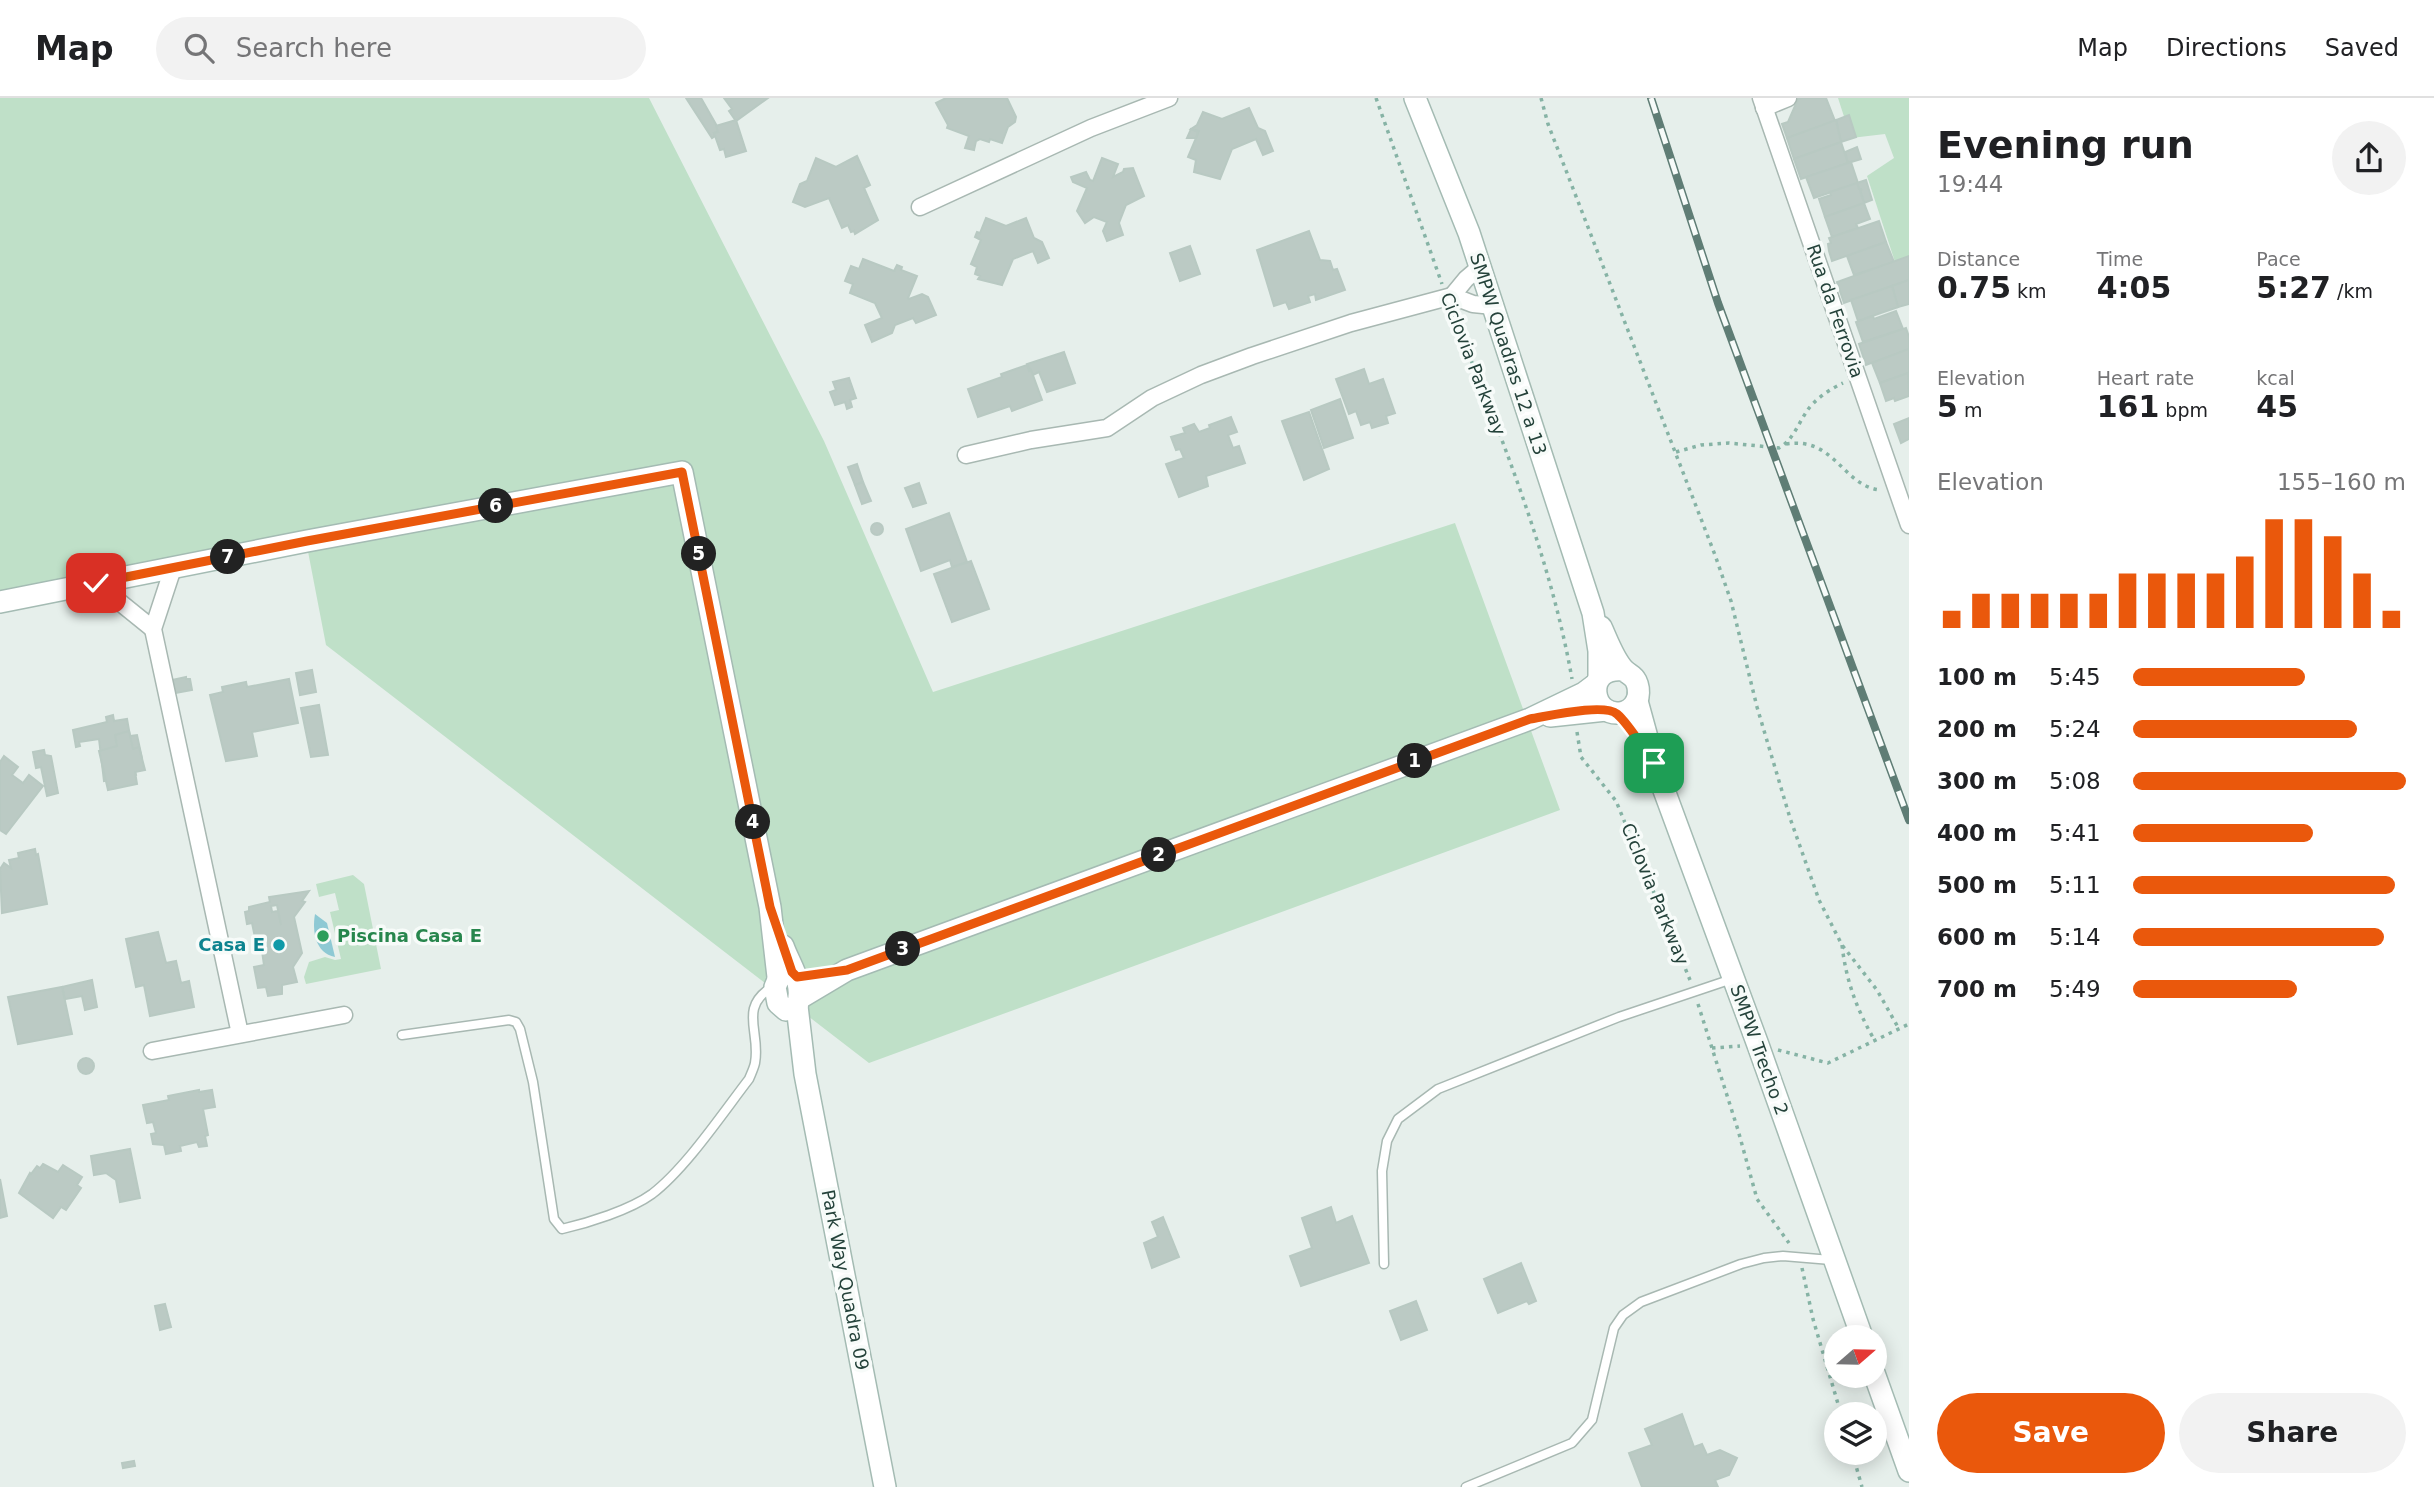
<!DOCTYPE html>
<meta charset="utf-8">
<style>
body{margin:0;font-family:"DejaVu Sans",sans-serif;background:#f2f2f2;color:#202124;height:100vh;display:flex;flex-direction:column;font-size:26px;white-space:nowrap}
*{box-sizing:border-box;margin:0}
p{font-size:23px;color:#757577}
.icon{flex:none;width:38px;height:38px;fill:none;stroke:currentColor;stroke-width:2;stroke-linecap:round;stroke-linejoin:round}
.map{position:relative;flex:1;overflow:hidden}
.sheet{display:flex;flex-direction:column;background:#fff;width:525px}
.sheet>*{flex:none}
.needle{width:46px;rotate:70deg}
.fabs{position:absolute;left:1824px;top:1227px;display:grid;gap:14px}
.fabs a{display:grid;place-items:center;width:63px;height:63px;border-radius:50%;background:#fff;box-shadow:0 4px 18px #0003;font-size:35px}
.pin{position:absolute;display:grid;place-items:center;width:60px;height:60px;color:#fff;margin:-30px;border-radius:14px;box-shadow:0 4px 10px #0006}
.km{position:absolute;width:35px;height:35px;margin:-18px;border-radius:50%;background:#222;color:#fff;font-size:19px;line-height:35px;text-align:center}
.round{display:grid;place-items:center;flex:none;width:74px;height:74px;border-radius:37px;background:#f2f2f2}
.summary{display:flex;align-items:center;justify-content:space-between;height:119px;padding:0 28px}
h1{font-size:38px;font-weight:700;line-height:52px}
.metrics{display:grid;grid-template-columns:repeat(3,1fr);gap:10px;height:119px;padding:7px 28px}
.metrics div{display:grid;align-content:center}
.metrics b{font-size:30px;font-weight:700}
.metrics small{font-size:19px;font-weight:400}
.metrics p{font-size:19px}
.chart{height:196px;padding:14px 28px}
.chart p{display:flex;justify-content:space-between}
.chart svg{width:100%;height:126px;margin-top:7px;stroke:#ea580c;stroke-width:6}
.cta{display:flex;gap:14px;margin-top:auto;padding:14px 28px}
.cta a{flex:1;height:80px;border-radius:42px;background:#ea580c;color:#fff;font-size:28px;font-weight:700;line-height:80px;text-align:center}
.cta a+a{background:#f2f2f2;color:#202124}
ul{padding:0 28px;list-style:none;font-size:23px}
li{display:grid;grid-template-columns:112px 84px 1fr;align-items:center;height:52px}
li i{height:18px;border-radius:9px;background:#ea580c}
header{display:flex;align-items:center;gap:42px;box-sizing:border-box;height:98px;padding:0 35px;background:#fff;border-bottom:2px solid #e0e0e0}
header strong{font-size:33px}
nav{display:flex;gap:38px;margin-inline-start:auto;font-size:24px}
.search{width:490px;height:63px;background:#f2f2f2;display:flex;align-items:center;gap:18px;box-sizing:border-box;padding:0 24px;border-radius:38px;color:#757577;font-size:26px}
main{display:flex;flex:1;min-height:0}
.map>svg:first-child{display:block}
.green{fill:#bfe0c8}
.water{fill:#8ec9d4}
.building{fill:#bbcac4;stroke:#b8c9c2;stroke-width:2;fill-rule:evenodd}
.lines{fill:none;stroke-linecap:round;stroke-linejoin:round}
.lane-casing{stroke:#a8b8b2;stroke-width:11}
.street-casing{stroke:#a8b8b2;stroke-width:19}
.secondary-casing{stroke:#a4bbb3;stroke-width:24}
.path{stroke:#86b3a5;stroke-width:3.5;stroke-dasharray:3.5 5;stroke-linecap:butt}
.lane{stroke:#fff;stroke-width:8}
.street{stroke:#fff;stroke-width:16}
.secondary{stroke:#fff;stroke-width:21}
.rail-casing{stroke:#5f7d75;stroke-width:8}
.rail{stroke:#f7fbf9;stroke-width:5;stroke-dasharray:16;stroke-linecap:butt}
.route-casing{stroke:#fff;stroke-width:14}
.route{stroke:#ea580c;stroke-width:9}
.leisure-dot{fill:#2e9e5b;stroke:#f7fbf9;stroke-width:2.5}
.culture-dot{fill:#0f9aa8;stroke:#f7fbf9;stroke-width:2.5}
.labels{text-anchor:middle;stroke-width:7;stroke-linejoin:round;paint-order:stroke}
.street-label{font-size:18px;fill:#24423a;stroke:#f7fbf9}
.leisure-label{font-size:18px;font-weight:bold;fill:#27864d;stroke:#f7fbf9;text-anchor:start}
.culture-label{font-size:18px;font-weight:bold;fill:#0d838f;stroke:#f7fbf9;text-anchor:end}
</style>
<header>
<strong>Map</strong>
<div class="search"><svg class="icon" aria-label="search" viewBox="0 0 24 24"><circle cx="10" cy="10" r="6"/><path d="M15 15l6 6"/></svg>Search here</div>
<nav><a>Map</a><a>Directions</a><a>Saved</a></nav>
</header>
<main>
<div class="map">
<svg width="1909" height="1389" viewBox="0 0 1909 1389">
<rect width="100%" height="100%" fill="#e6efeb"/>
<!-- green -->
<g class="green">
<polygon points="0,0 649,0 824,343 933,594 1455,425 1560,712 869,965 326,547 305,438 0,503"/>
<polygon points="1838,0 1909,0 1909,165 1896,167 1867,78 1894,60 1885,36 1851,40"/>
<polygon points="353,777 364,786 381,871 306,886 304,879 309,864 325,859 335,862 341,861 330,814 339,812 335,795 319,799 316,786"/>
</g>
<!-- water -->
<path class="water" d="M315 816 327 825 335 859C315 855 312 833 315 816Z"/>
<!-- building -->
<g class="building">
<polygon points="686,0 701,0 717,28 718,34 714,35 715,38 712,40"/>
<polygon points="724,0 768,0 736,23 729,13 732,11"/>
<polygon points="946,0 1007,0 1016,19 1015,24 1008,29 1002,45 990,41 989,44 980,41 976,43 974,52 965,50 969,38 947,30 948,27 936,5"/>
<polygon points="1802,0 1826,0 1835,23 1787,40 1782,26 1788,24 1798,1"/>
<polygon points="1249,10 1258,30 1265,33 1273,53 1263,57 1256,41 1232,51 1220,81 1194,74 1196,62 1188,59 1199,33 1191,31 1197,27 1203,14 1222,21"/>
<polygon points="1849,17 1856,39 1841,44 1836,22"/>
<polygon points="736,22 746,53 726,59 724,51 720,52 714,35 718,34 716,28"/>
<polygon points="1836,22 1841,44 1794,61 1787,40"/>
<polygon points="1191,31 1198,34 1196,40 1187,40"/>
<polygon points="1841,44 1848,65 1801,81 1794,61"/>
<polygon points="1857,49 1861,61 1848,65 1845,54"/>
<polygon points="857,58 870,87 864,90 878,122 855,136 854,133 851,134 848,127 842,130 829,100 805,109 793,104 800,86 807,83 816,60 836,69"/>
<polygon points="1102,60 1118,66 1113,79 1123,74 1124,71 1133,70 1144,98 1126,107 1119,125 1123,137 1107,143 1103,133 1107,124 1094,119 1085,125 1077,113 1087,90 1073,84 1071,79 1086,74 1090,82 1093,83"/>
<polygon points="1851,64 1858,85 1814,100 1806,79"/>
<polygon points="1866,82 1872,102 1864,105 1860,92 1862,91 1859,91 1857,85"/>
<polygon points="1857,85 1859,91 1862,91 1860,92 1864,105 1825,119 1819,101 1831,97 1830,94"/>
<polygon points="1864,105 1870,121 1856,126 1858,130 1832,139 1825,119"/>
<polygon points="986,120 1006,128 1026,120 1034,140 1042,144 1049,160 1038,165 1033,153 1013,161 1002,187 978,181 980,178 975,176 977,169 971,166 981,142 975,139 977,134 980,135"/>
<polygon points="1879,123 1886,144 1832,163 1829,153 1828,146 1831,145 1829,140"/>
<polygon points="1309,133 1320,162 1330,163 1333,172 1337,171 1345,192 1316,202 1315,196 1308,198 1310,204 1289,211 1286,204 1274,208 1257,152"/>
<polygon points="1886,144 1894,164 1854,177 1847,158"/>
<polygon points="1190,148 1200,176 1180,183 1170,155"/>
<polygon points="1909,158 1909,182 1844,205 1837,184"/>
<polygon points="863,161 894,173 897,167 902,169 901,172 917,178 908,200 909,201 922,196 928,199 936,217 916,225 913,220 895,227 892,235 872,244 865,227 882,220 875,205 850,195 853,186 845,183 851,168 859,171"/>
<polygon points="1909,182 1909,206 1898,209 1892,188"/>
<polygon points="1892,188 1898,209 1858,223 1851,202"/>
<polygon points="1896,213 1903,231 1863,244 1856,224 1873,218 1874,221"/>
<polygon points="1906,230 1909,239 1909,251 1866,267 1859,246"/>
<polygon points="1909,251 1909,275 1880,285 1872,265"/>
<polygon points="1064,254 1075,285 1047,294 1039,274 1033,277 1027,266"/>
<polygon points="1027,267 1029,273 1031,272 1042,302 1012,313 1010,308 978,319 968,291 1002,279 1001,276"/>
<polygon points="1364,271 1369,286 1383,281 1395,315 1386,318 1388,325 1372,330 1370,324 1361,327 1356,313 1349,316 1336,281"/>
<polygon points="1908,275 1909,298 1895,303 1894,300 1886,303 1880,285"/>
<polygon points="849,280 856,300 850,302 852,309 847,311 845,304 835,307 830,294 836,292 833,284"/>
<polygon points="1340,301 1353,340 1324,350 1311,312"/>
<polygon points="1309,314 1329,371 1304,382 1282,323"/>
<polygon points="1231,319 1237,334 1228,337 1233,350 1239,348 1245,365 1206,378 1208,388 1179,399 1166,366 1184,360 1180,351 1176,352 1171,339 1185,335 1183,330 1194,326 1199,334 1210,330 1209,327"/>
<polygon points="1909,320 1909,341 1901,345 1894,326"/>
<polygon points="857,366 863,384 855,387 848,369"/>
<polygon points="863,384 871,403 862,406 855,387"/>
<polygon points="919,385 926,405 913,409 905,390"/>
<polygon points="949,415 967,464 952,469 950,462 921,473 906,431"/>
<circle cx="877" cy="431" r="6"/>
<polygon points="971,463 989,511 952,524 934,476"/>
<polygon points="312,572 316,594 300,597 296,575"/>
<polygon points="186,579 186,581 190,581 192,592 175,595 172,582"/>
<polygon points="289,581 298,625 252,634 257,658 226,663 210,597 223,594 222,589 246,584 247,589"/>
<polygon points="319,607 328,657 311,659 301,610"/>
<polygon points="113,617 114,623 127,621 130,638 137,637 142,660 133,663 136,677 104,683 99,641 79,644 80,648 76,649 73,632 107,624 106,619"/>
<polygon points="129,633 133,651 139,649 145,672 135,674 137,686 108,692 99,653 117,648 115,637"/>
<polygon points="44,652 45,657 51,658 58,695 47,698 41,669 36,670 33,654"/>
<polygon points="4,658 18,669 12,677 23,685 29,677 43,688 6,736 0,732 0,664"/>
<polygon points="35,751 36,757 38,756 47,806 2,815 0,771 4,765 11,770 9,762 19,760 18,755"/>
<path d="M309 793 302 803 305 804 294 819 302 855 293 869 297 884 282 887V896L268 898 266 889 258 890 254 869 264 867 262 853 258 854 252 825 247 826 245 814 249 813V809L270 804 269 799ZM277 807 281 827 278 813 272 814 271 808Z"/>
<polygon points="158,834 166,865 176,863 181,885 189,883 194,909 150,918 144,887 136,889 126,841"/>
<polygon points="92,882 97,909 85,912 82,898 65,901 62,889"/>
<polygon points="62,889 72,936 18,946 8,899"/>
<circle cx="86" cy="968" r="8"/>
<polygon points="199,992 199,994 212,992 215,1009 203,1011 208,1037 205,1038 207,1048 199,1049 197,1044 180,1048 181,1053 166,1056 164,1047 153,1046 151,1036 156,1035 153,1024 147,1025 143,1007 169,1002 168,998"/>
<polygon points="130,1051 140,1100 120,1104 116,1082 106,1075 94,1077 91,1058"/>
<polygon points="43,1066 58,1074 63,1067 82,1079 77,1087 81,1090 66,1112 61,1109 53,1120 19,1095 30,1075 31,1076 37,1068 40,1070"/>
<polygon points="0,1081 7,1118 0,1120"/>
<polygon points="1331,1109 1336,1125 1352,1118 1369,1165 1301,1188 1290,1158 1312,1150 1302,1120"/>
<polygon points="1163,1119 1179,1159 1152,1170 1144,1145 1158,1139 1152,1124"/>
<polygon points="1521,1165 1536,1203 1529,1206 1527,1203 1498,1215 1484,1181"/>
<polygon points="1416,1203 1427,1232 1401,1242 1390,1213"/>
<polygon points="165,1206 171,1229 160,1232 155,1208"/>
<polygon points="1682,1316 1694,1349 1702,1346 1707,1357 1720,1352 1737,1360 1729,1377 1715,1382 1718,1389 1642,1389 1629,1355 1652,1347 1645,1331"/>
<polygon points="134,1363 135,1368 123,1370 122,1365"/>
</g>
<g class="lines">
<!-- lane casing -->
<g class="lane-casing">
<g id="lane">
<path d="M402 937 509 922 516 924 520 931 533 984 554 1121 562 1131C588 1125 630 1112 652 1096 686 1070 722 1016 749 981 751 976 754 970 755 965 761 934 738 910 772 889"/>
<polyline points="1384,1166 1382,1073 1387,1043 1398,1021 1438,991 1619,919 1732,881"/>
<polyline points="1466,1389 1572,1345 1592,1322 1614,1230 1623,1217 1641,1204 1741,1166 1764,1160 1783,1158 1831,1162"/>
</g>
</g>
<!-- street casing -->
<g class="street-casing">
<g id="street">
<polyline points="1761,0 1909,427"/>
<polyline points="1764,10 1788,0"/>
<polyline points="920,109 1091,30 1169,0"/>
<polyline points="1452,198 1466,181 1480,169"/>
<polyline points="966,357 1031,342 1107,330 1152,300 1201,277 1252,258 1351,225 1452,198 1473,206 1493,208"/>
<polyline points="173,470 153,531 240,936"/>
<polyline points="96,485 153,531"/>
<polyline points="152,953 344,917"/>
</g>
</g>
<!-- secondary casing -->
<g class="secondary-casing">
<g id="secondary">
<polyline points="1415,0 1469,135 1593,515 1599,553 1599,580"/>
<polyline points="0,504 307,443 682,374 770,809 778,879"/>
<path d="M1601 529C1607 542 1614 562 1624 572 1629 577 1633 577 1636 583 1639 589 1639 593 1638 599 1636 606 1631 612 1624 614 1591 623 1582 567 1624 572"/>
<polyline points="1637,603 1654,665 1758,947 1862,1239"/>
<polyline points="1550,618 1606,612"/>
<path d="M783 848C790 868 805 886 797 908L786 912 778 905 775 889 781 875 790 874"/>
<polyline points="800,900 847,872 1530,621 1584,595 1596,586"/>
<polyline points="797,908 805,976 885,1389"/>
<polyline points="1874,1275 1909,1373"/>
</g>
</g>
<!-- path -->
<g class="path">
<polyline points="1376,0 1442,186"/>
<polyline points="1541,0 1548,26 1715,457 1731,503 1757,609 1790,720 1819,802 1842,847 1877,892 1899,931"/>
<path d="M1453 216C1499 334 1550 456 1572 581"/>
<path d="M1786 346C1834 338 1843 388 1880 392"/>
<path d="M1676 354 1701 347 1729 345 1779 350C1793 342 1798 326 1807 313 1814 302 1830 291 1843 285"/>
<polyline points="1577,634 1581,659 1616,703 1690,882"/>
<path d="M1842 847C1846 883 1857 912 1875 943"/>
<polyline points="1698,906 1738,1032 1757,1101 1789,1145"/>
<polyline points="1712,950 1740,948"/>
<polyline points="1778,952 1828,965 1909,926"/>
<polyline points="1802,1170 1813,1221 1841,1316"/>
<polyline points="1852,1354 1862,1389"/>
</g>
<!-- lane -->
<use href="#lane" class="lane"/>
<!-- street -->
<use href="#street" class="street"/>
<!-- secondary -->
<use href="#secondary" class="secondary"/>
<!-- rail casing -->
<g class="rail-casing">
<polyline id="rail" points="1651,0 1718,205 1909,722"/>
</g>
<!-- rail -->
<use href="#rail" class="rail"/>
</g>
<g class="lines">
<!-- route casing -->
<g class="route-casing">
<path id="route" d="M96 485 307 443 682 374 770 809 792 874 797 879 847 872 1530 621C1549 618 1604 605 1617 616 1629 626 1644 652 1654 665"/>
</g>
<!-- route -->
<use href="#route" class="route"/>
</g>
<!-- markers -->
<circle class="leisure-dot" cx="323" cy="838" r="7"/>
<circle class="culture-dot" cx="279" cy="847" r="7"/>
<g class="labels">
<!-- street labels -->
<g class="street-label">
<text transform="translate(1835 213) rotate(71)" y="6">Rua da Ferrovia</text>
<text transform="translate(1508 256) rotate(72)" y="6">SMPW Quadras 12 a 13</text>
<text transform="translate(1473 266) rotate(69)" y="6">Ciclovia Parkway</text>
<text transform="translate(1655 796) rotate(68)" y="6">Ciclovia Parkway</text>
<text transform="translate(1759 952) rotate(70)" y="6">SMPW Trecho 2</text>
<text transform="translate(845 1182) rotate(79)" y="6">Park Way Quadra 09</text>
</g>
<!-- leisure labels -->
<g class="leisure-label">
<text x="337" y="844">Piscina Casa E</text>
</g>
<!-- culture labels -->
<g class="culture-label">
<text x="265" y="853">Casa E</text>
</g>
</g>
</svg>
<div class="fabs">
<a><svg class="needle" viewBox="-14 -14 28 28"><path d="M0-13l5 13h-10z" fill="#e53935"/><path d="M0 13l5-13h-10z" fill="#757577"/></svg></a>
<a><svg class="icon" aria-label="layers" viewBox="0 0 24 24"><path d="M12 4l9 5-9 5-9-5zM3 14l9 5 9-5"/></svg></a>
</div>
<div class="pin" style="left:1654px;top:665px;background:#1e9e55"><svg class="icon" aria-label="arrive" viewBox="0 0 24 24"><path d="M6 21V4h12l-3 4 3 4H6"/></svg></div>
<div class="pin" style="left:96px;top:485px;background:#d93025"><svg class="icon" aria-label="check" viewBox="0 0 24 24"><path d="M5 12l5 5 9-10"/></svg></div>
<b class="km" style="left:1415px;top:663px">1</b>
<b class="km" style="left:1159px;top:757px">2</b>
<b class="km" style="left:903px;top:851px">3</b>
<b class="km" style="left:753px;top:724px">4</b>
<b class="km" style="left:699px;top:456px">5</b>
<b class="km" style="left:496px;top:408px">6</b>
<b class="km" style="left:228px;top:459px">7</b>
</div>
<section class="sheet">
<div class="summary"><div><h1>Evening run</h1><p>19:44</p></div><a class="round"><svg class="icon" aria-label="share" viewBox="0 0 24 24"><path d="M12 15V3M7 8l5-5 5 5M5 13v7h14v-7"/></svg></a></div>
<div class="metrics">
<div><p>Distance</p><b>0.75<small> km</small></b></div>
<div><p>Time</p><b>4:05</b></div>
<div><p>Pace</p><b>5:27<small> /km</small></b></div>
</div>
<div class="metrics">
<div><p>Elevation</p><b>5<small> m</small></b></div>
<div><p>Heart rate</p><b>161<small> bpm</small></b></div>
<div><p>kcal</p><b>45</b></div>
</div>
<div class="chart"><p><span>Elevation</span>155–160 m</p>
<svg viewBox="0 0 160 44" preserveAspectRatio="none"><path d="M5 44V38M15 44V32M25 44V32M35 44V32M45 44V32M55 44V32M65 44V25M75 44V25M85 44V25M95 44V25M105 44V19M115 44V6M125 44V6M135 44V12M145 44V25M155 44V38"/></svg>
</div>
<ul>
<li><b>100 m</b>5:45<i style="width:63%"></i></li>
<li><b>200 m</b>5:24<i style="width:82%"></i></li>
<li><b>300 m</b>5:08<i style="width:100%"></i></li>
<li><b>400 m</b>5:41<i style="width:66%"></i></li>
<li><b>500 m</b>5:11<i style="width:96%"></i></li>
<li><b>600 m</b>5:14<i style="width:92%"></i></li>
<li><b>700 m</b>5:49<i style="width:60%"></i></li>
</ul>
<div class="cta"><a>Save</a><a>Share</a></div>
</section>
</main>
